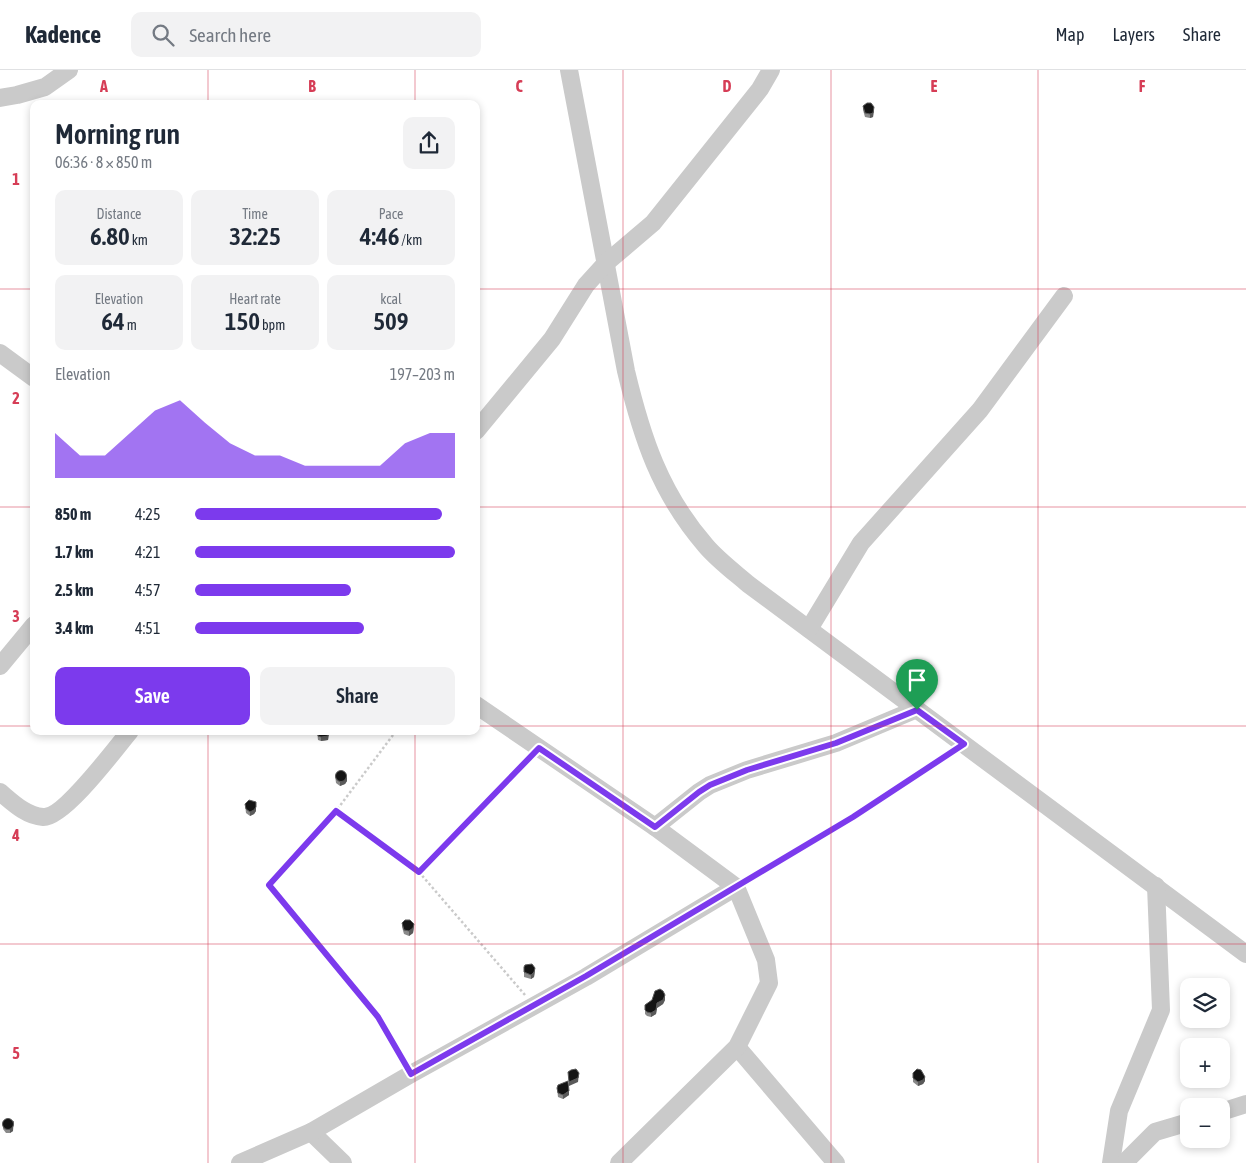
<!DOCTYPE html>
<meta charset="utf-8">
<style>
body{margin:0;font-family:"Asap Condensed",sans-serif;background:#f2f2f3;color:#1f2937;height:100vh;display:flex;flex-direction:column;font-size:19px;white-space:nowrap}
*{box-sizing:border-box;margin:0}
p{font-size:16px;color:#747a83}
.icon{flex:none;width:28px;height:28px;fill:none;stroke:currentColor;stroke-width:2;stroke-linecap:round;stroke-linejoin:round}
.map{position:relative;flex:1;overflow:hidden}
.sheet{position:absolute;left:30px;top:30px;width:450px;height:635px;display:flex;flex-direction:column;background:#fff;border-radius:10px;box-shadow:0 2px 8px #0003}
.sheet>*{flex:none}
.tools{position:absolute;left:1180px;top:908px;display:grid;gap:10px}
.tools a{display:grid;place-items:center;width:50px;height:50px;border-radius:10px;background:#fff;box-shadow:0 2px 8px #0003;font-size:25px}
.pin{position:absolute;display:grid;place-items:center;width:42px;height:42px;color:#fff;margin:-51px -21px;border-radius:50% 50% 50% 0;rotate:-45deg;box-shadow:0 0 5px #0007}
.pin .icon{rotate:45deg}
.round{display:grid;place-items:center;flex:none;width:52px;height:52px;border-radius:10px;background:#f2f2f3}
.summary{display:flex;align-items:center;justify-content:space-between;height:85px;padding:0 25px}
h1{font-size:28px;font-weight:600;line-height:38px}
.metrics{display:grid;grid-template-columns:repeat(3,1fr);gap:8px;height:85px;padding:5px 25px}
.metrics div{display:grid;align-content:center;border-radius:10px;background:#f2f2f3;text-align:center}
.metrics b{font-size:25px;font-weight:600}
.metrics small{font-size:14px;font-weight:400}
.metrics p{font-size:14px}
.chart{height:140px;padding:10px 25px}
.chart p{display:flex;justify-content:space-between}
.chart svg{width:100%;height:90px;margin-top:5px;fill:#7c3aed;opacity:.7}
.primary-button{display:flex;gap:10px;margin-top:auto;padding:10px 25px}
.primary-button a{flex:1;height:58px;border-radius:10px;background:#7c3aed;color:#fff;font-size:20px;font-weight:600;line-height:58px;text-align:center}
.primary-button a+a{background:#f2f2f3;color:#1f2937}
ul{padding:0 25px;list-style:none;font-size:16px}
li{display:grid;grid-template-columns:80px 60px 1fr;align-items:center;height:38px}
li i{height:12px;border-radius:6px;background:#7c3aed}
header{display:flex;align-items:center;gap:30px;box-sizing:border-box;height:70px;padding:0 25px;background:#fff;border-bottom:1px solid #e0e1e3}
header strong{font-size:24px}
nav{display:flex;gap:28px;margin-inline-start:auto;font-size:18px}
.search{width:350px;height:45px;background:#f2f2f3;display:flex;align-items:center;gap:12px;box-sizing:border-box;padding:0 18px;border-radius:10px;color:#747a83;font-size:19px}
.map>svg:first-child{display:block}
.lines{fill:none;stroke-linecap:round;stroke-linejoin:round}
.path{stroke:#cacaca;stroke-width:2.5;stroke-dasharray:2.5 2.5;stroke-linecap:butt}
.minor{stroke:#cacaca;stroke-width:18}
.wall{fill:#8a8a8a}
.shaded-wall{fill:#5a5a5a}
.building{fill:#141414;stroke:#5a5a5a}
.route-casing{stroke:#fff;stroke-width:10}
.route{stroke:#7c3aed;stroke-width:6}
.grid{fill:none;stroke:#d63d56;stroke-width:1;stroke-opacity:0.55}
.grid-label{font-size:16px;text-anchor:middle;font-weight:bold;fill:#d63d56;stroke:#fff;stroke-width:5;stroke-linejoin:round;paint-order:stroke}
</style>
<header>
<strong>Kadence</strong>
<div class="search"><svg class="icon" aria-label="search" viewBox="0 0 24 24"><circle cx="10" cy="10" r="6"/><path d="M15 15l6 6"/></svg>Search here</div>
<nav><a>Map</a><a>Layers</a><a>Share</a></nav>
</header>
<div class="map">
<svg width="1246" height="1093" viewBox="0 0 1246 1093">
<rect width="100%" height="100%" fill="#fff"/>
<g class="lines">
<!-- path -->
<g class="path">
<polyline points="396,661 336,741 419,802"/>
<polyline points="336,741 269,815 378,947 404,992"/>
<polyline points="749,809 853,747 950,683"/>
<polyline points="525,925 419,802 528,689"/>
</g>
<!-- minor -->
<g class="minor">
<path d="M569 0 626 301C642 368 660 423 706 476 718 490 734 502 748 514L1246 884"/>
<polyline points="0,28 17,25 45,17 69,0"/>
<polyline points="0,283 34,308"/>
<polyline points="476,361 552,269 586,215 606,193 653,153 760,19 771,0"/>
<polyline points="809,559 861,473 980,340 1064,226"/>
<polyline points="0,596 34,555"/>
<polyline points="476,635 655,757 699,722 710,715 747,700 836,673 917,639"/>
<path d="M0 722C12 732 26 746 43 747 63 749 116 678 130 661"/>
<polyline points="737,977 836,1093"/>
<polyline points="1221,1042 1246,1034"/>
<polyline points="311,1062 343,1093"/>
<polyline points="240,1093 311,1062 411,1004 586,907 736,817"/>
<polyline points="619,1093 737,977 769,913 766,890 736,817 655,757"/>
<polyline points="1111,1093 1119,1041 1161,940 1156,816"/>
<polyline points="1124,1093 1155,1062 1189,1052"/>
</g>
</g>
<!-- wall -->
<g class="wall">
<polygon points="863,36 874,41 873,47 870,48 865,47 863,40"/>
<polygon points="317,661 329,664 328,670 321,671 318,670"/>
<polygon points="335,705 347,711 345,714 340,716 336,713"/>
<polygon points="245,734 256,741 254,744 250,746 246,743"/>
<polygon points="402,853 414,858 413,863 409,866 404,864 402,857"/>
<polygon points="524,897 535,902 534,907 531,909 524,907"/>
<polygon points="652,930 665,930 663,934 657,938 656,944 651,947 647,946 645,944 645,935"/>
<polygon points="913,1003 925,1011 923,1014 918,1016 913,1012"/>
<polygon points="557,1018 569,1025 563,1029 558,1027"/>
<polygon points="3,1051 14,1051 13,1061 10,1063 6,1063 3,1059"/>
</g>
<!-- shaded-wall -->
<g class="shaded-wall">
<polygon points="874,37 873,47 870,48 870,44"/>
<polygon points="329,661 328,670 321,671 321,667"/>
<polygon points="347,707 347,711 345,714 340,716 340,712"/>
<polygon points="256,737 256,741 254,744 250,746 250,742"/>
<polygon points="414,854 413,863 409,866 409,861"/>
<polygon points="535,898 534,907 531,909 531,905"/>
<polygon points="665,925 665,930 663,934 657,938 656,944 651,947 651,943 657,933"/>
<polygon points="579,1003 578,1012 569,1016 569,1012"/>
<polygon points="925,1007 925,1011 923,1014 918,1016 918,1012"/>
<polygon points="569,1021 569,1025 563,1029 563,1025"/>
<polygon points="13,1057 13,1061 10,1063 10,1059"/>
</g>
<!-- building -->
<g class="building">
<polygon points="867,33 871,33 874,37 873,43 870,44 865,43 863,36"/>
<polygon points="318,661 328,661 328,666 321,667 318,666"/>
<circle cx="341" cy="706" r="5.5"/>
<polygon points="249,730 256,732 256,737 254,740 250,742 246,739 245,734"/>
<polygon points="405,850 410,850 414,854 413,858 409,861 404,860 402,853"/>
<polygon points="532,894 535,898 534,902 531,905 524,902 524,897 525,895"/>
<polygon points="660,919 663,921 665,925 663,930 657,933 656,940 651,943 647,942 645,940 645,935 652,930 655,921"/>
<polygon points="576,999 579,1003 578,1008 569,1012 568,1002 571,1000"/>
<polygon points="917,999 921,1000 925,1007 923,1010 918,1012 913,1008 913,1003"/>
<polygon points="568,1011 569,1021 563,1025 558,1023 557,1018 558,1015"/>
<circle cx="8" cy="1054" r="5.5"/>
</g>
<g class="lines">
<!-- route casing -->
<g class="route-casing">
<polygon id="route" points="917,640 964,674 853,747 586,906 411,1004 378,947 269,815 336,741 419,802 539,678 655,757 699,722 710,715 747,700 836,673"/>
</g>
<!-- route -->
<use href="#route" class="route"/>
</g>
<!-- grid -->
<path class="grid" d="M208 0V34M415 0V34M623 0V1093M831 0V1093M1038 0V1093M0 219H34M476 219H1246M0 437H34M476 437H1246M0 656H34M476 656H1246M208 661V1093M415 661V1093M0 874H1246"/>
<g class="grid-label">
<text x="104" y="22">A</text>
<text x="312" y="22">B</text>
<text x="519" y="22">C</text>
<text x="727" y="22">D</text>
<text x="934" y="22">E</text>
<text x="1142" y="22">F</text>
<text x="16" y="115">1</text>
<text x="16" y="334">2</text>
<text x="16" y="552">3</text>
<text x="16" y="771">4</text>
<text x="16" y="989">5</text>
</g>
</svg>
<div class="tools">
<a><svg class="icon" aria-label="layers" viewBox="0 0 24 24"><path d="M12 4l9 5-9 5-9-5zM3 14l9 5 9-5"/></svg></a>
<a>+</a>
<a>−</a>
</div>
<div class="pin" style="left:917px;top:640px;background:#1e9e55"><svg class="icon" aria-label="arrive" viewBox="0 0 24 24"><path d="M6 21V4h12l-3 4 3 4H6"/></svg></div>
<section class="sheet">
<div class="summary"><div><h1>Morning run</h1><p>06:36 · 8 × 850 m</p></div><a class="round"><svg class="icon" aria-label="share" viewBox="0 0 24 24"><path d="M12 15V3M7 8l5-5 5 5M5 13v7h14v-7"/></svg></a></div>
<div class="metrics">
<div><p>Distance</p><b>6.80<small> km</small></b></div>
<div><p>Time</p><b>32:25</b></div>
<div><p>Pace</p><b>4:46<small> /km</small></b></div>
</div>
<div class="metrics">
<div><p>Elevation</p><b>64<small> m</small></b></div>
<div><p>Heart rate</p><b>150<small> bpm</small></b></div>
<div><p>kcal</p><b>509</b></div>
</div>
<div class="chart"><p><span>Elevation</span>197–203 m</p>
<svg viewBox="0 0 160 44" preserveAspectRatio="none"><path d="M0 44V22L10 33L20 33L30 22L40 11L50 6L60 17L70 27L80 33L90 33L100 38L110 38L120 38L130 38L140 27L150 22L160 22V44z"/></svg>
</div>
<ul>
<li><b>850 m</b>4:25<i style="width:95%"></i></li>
<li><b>1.7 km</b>4:21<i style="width:100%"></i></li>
<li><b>2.5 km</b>4:57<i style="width:60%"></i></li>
<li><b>3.4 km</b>4:51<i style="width:65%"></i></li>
</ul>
<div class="primary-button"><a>Save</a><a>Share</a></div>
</section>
</div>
